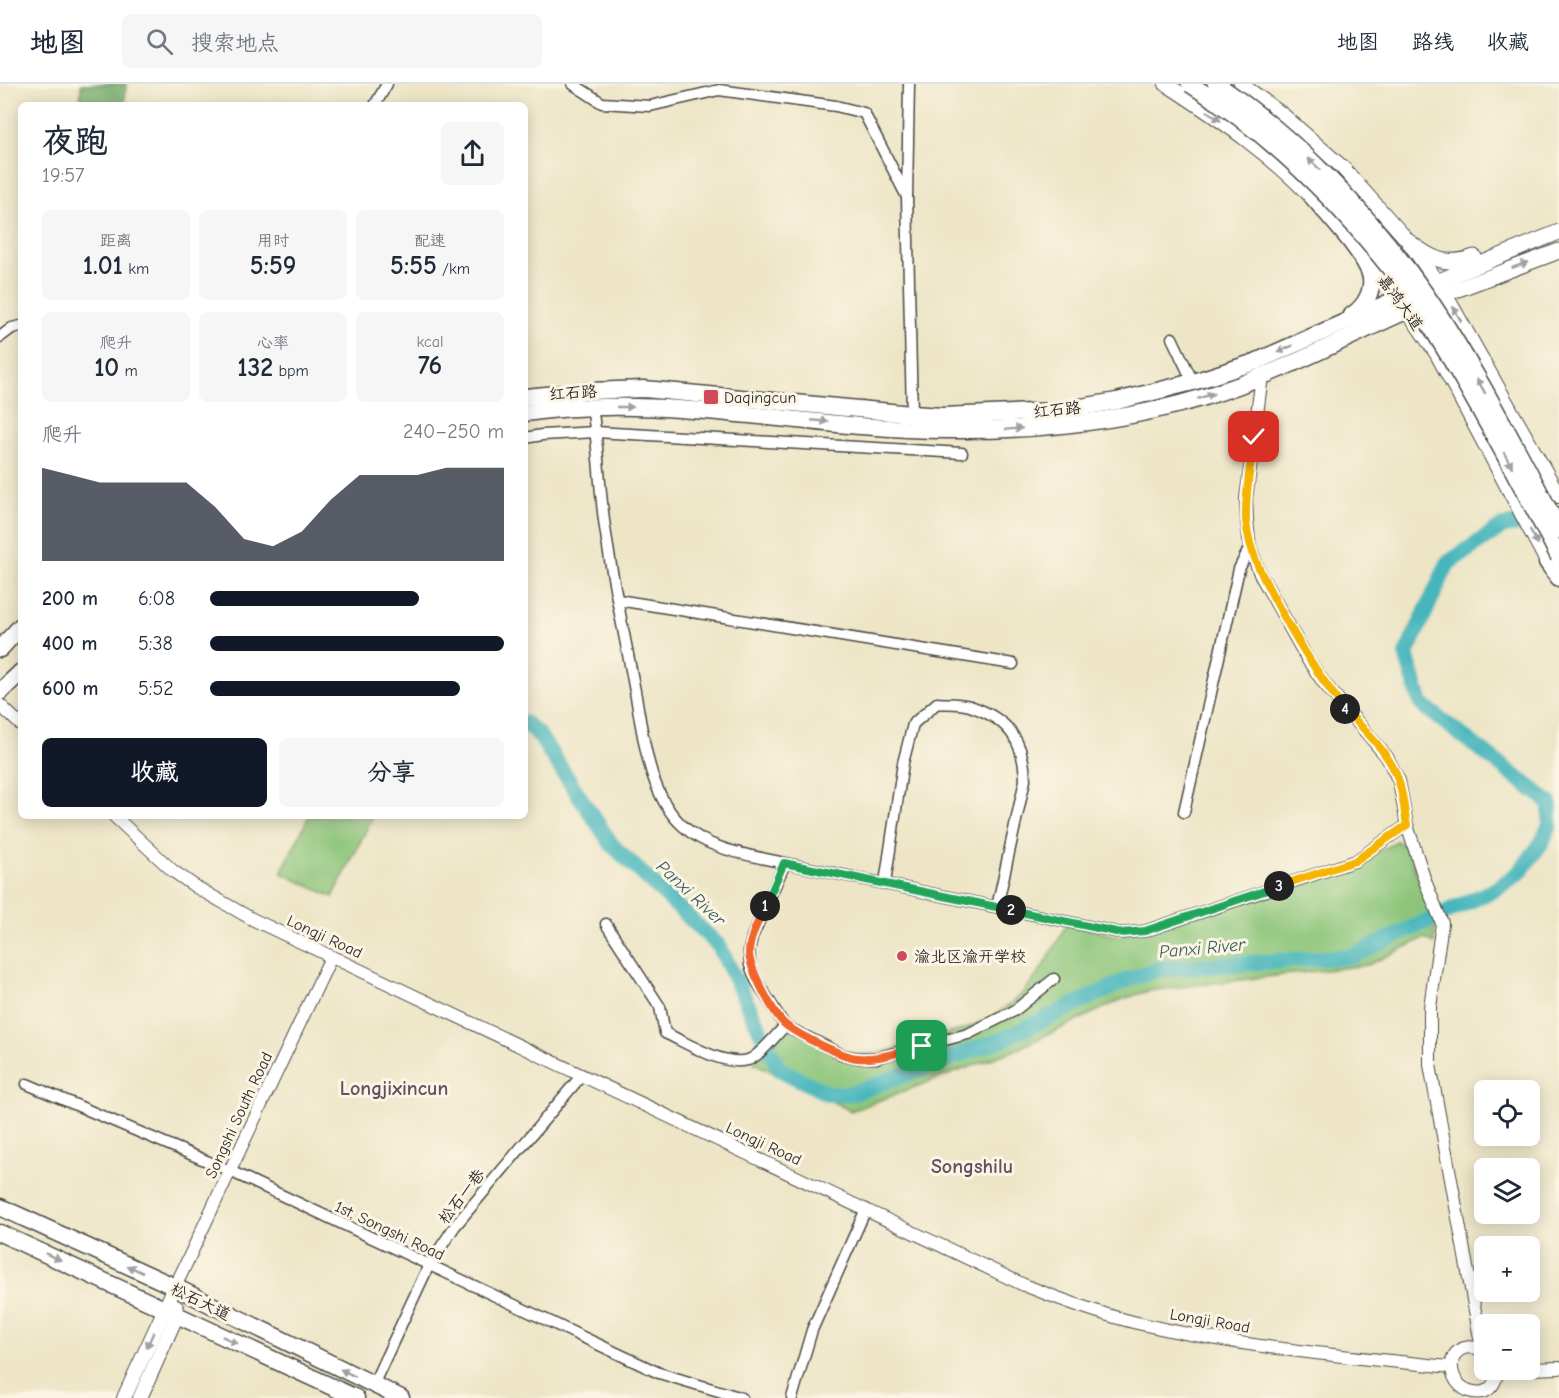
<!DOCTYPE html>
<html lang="zh">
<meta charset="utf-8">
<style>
body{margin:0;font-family:"Comic Neue","LXGW WenKai TC",sans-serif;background:#f6f6f7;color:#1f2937;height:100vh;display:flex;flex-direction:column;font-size:22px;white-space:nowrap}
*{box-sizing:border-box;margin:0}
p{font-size:20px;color:#747a83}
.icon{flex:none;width:33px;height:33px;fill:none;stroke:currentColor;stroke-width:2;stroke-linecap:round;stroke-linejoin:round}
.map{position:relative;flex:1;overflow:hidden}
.side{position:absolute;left:18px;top:18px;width:510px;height:717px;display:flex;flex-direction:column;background:#fff;border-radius:9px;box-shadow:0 3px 15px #0003}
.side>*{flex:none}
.buttons{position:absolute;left:1474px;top:996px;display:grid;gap:12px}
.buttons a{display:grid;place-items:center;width:66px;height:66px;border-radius:9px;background:#fff;box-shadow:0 3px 15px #0003;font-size:30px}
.pin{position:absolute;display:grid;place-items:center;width:51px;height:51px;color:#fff;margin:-26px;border-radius:12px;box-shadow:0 3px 9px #0006}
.km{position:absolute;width:30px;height:30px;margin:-15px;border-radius:50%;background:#222;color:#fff;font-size:16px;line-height:30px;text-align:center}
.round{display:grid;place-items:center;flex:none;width:63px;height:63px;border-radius:9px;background:#f6f6f7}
.summary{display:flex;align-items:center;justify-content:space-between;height:102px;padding:0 24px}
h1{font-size:33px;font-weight:700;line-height:45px}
.metrics{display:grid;grid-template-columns:repeat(3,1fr);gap:9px;height:102px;padding:6px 24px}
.metrics div{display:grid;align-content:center;border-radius:9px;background:#f6f6f7;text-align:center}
.metrics b{font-size:26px;font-weight:700}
.metrics small{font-size:16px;font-weight:400}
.metrics p{font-size:16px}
.chart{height:168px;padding:12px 24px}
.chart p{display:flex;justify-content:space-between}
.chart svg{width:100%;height:108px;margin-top:6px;fill:#111827;opacity:.7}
.action{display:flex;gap:12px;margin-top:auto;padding:12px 24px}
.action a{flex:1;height:69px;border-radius:9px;background:#111827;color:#fff;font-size:24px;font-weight:700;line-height:69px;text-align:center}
.action a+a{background:#f6f6f7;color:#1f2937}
ul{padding:0 24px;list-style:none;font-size:20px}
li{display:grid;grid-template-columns:96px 72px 1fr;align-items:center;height:45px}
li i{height:15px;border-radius:8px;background:#111827}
header{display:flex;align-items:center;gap:36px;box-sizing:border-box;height:84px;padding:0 30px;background:#fff;border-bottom:2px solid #e0e1e3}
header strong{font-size:28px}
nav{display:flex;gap:33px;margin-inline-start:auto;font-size:21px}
.search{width:420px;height:54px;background:#f6f6f7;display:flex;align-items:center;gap:15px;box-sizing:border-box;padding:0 21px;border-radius:9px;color:#747a83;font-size:22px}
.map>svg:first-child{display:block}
.green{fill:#8cc579;stroke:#5c7852;stroke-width:1.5}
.forest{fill:#71aa69;stroke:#4e6a4a;stroke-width:1.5}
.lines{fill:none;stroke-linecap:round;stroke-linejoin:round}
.river{stroke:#46b6bc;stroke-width:16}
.minor-casing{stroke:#484742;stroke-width:13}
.tertiary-casing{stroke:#484742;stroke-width:14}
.secondary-casing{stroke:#484742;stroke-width:16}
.primary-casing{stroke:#484742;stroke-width:17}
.trunk-casing{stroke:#484742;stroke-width:19}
.minor{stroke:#fff;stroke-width:10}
.tertiary{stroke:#fff;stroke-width:12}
.secondary{stroke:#fff;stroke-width:14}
.primary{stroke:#fff;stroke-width:15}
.trunk{stroke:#fff;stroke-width:16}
.trunk-bridge-casing{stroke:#484742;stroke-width:19;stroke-linecap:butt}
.trunk-bridge{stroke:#fff;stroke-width:16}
.oneway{fill:#a0a0a0}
.split-1-casing{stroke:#fff;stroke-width:12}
.split-2-casing{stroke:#fff;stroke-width:12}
.split-3-casing{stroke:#fff;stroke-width:12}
.split-4-casing{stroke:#fff;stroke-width:12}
.split-5-casing{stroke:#fff;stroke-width:12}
.split-1{stroke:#f0652b;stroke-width:8}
.split-2{stroke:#22a559;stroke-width:8}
.split-3{stroke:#22a559;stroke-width:8}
.split-4{stroke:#f5b400;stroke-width:8}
.split-5{stroke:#f5b400;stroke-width:8}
.poi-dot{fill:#d1495b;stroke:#fcf5e5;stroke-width:2}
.labels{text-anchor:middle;stroke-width:6;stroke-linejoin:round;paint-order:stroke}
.street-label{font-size:16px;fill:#2b2b2b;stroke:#fcf5e5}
.poi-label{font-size:16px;fill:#2b2b2b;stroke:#fcf5e5;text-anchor:start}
.water-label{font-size:18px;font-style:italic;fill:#345c5e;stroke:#fcf5e5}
.quarter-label{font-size:20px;font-weight:bold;fill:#615260;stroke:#fcf5e5}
</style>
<header>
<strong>地图</strong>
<div class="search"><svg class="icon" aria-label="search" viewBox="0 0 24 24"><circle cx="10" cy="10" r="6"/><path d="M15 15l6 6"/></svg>搜索地点</div>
<nav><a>地图</a><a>路线</a><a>收藏</a></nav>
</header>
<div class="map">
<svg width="1559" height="1314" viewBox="0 0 1559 1314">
<rect width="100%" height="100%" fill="#fcf5e5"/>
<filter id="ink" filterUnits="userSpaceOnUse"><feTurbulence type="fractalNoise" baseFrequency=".0167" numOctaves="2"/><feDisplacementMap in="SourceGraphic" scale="12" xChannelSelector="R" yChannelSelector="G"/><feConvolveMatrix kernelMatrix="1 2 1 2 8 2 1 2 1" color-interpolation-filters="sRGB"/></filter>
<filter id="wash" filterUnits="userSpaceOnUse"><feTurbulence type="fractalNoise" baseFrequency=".008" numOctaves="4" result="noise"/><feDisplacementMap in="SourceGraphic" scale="24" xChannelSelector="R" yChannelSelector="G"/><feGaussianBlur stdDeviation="1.35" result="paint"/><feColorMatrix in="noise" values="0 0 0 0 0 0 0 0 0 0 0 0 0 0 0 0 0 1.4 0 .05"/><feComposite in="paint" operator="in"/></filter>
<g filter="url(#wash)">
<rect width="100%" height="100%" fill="#ede5c6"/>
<!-- green -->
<g class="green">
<polygon points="309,732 373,732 333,813 281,789"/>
<path d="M1397 757 1407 764 1435 841 1434 860 1425 854 1368 881 1148 907 1123 915 1015 966 851 1027 754 979 789 939C811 950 836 969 860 970 881 971 903 962 923 956 938 952 953 949 967 944 1021 924 1041 890 1066 841L1119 852 1358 779Z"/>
</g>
<!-- forest -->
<polygon class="forest" points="81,0 126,0 125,21 80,21"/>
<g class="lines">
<!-- river -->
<polyline class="river" points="525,639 538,650 612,761 719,862 779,985 829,1010 853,1009 1001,956 1129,895 1160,885 1352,872 1496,805 1520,788 1542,758 1550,740 1550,719 1421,620 1406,570 1448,479 1503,442 1541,437"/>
</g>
</g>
<g filter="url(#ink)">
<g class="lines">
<!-- minor casing -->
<g class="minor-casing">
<g id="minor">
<polyline points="573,0 602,19 650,22 719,6 836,22 864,29 907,113"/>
<polyline points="909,0 907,113 912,330"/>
<polyline points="375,21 387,0"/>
<polyline points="0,253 12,244 21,242"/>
<polyline points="1172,254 1193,298"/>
<path d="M592 323C599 365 599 408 606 450 613 501 625 552 634 602 643 647 647 710 683 742 710 767 750 771 785 779L1121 849 1145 847 1355 777 1407 741"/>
<polyline points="525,354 542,351 596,348 962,369"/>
<polyline points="618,516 1013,580"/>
<polyline points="1184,728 1239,485 1250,463"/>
<polyline points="785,779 752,853 749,867 750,881 756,896 785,942 843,971 858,974 876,974 968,950 1014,927 1054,895"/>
<path d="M885 799 903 679 913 640 937 619C947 620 960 619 970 622 1008 635 1024 656 1025 696L997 823"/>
<path d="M606 840 660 923 665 949C687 959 724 983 748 976 759 973 776 951 785 942"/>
<polyline points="27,1000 230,1087 659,1289 742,1314"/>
<polyline points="373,1301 429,1181 455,1142 582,991"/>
<polyline points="792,1314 812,1246 866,1125"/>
</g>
</g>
<!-- tertiary casing -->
<g class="tertiary-casing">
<g id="tertiary">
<polyline points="1262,292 1246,415 1247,437 1250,463 1260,490 1308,576 1324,599 1387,673 1399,697 1407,741 1425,797 1442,839 1430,923 1430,981 1482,1265"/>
<polyline points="0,621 21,641"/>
<path d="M114 732 173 787 196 803 252 835 1024 1201C1064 1217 1104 1232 1146 1241 1246 1264 1349 1273 1451 1283"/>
<polyline points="175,1203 331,873"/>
<path d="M1485 1267C1440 1247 1442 1314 1484 1308 1493 1304 1497 1295 1497 1286"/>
<polyline points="1530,1285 1559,1284"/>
<polyline points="1498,1287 1524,1286"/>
</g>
</g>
<!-- secondary casing -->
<g class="secondary-casing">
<g id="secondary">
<path d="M1166 0C1220 35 1274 72 1318 120"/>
<polyline points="1241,0 1284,32 1342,83 1409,158 1445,210 1559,412"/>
<polyline points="1368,174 1399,214 1437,270 1552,487"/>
<polyline points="124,1314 175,1203"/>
<polyline points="140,1314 177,1231 176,1223"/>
</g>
</g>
<!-- primary casing -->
<g class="primary-casing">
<g id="primary">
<path d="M1409 158C1431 175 1446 183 1474 173"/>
<polyline points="1412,208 1559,148"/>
<polyline points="1445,210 1559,167"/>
</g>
</g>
<!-- trunk casing -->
<g class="trunk-casing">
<g id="trunk">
<path d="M1312 112C1329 133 1359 163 1369 187 1376 203 1366 222 1352 231"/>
<polyline points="525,313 589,307 644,305 912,330 943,332 1057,327 1117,317 1193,298 1255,278 1399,214"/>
<path d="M525 329C666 308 806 346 947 346 1032 347 1118 339 1201 314 1285 289 1364 243 1445 210"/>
<polyline points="1547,478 1559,494"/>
<polyline points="0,565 21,542"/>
<polyline points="0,608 21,588"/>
<polyline points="0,1123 175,1203 401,1314"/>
<polyline points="0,1149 356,1314"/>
</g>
</g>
<!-- minor -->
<use href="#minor" class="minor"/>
<!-- tertiary -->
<use href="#tertiary" class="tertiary"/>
<!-- secondary -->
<use href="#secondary" class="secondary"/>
<!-- primary -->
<use href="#primary" class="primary"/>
<!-- trunk -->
<use href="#trunk" class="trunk"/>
<!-- trunk-bridge casing -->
<g class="trunk-bridge-casing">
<g id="trunk-bridge">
<path d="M1190 0C1277 54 1350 129 1411 212 1432 242 1450 274 1468 305 1499 360 1530 416 1559 473"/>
<path d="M1216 0C1295 52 1370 131 1424 208 1446 239 1465 272 1484 305 1510 352 1535 398 1559 446"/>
</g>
</g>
<!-- trunk-bridge -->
<use href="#trunk-bridge" class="trunk-bridge"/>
</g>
<!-- one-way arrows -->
<defs><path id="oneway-solid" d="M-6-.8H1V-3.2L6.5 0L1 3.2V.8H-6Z" transform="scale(1.5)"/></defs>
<g class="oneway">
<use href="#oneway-solid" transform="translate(1214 32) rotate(36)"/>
<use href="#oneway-solid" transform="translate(1314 80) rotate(-137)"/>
<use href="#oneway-solid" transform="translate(1520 181) rotate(-21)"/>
<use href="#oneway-solid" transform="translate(1457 230) rotate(-120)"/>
<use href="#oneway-solid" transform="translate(1285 265) rotate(156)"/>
<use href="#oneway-solid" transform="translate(1481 302) rotate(-120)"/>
<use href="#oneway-solid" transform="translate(1206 312) rotate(-18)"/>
<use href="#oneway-solid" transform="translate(625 323)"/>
<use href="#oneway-solid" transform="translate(820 337) rotate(5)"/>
<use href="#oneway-solid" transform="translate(1014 345) rotate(-4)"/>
<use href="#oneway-solid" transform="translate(1508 376) rotate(60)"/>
<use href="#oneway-solid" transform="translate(1534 453) rotate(62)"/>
<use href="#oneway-solid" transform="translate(53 1173) rotate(25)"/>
<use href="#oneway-solid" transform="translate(135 1185) rotate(-155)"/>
<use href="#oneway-solid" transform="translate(150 1256) rotate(115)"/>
<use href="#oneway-solid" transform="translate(230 1256) rotate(25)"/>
<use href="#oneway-solid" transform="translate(348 1289) rotate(-154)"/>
</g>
</g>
<g class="lines" filter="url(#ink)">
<!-- split-1 casing -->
<g class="split-1-casing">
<path id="split-1" d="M765 822C759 837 749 853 749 870 750 885 775 934 787 942 801 952 842 973 858 974 879 976 902 967 922 962"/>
</g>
<!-- split-2 casing -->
<g class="split-2-casing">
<polyline id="split-2" points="765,822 784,779 1011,826"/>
</g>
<!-- split-3 casing -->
<g class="split-3-casing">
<polyline id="split-3" points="1011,826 1121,849 1145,847 1279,802"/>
</g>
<!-- split-4 casing -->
<g class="split-4-casing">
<path id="split-4" d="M1279 802 1355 777 1407 741C1404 726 1403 709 1398 695 1389 668 1364 646 1345 625"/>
</g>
<!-- split-5 casing -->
<g class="split-5-casing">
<path id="split-5" d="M1254 353C1251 380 1245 408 1246 436 1249 471 1266 499 1282 529 1301 563 1320 595 1345 625"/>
</g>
<!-- split-1 -->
<use href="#split-1" class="split-1"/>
<!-- split-2 -->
<use href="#split-2" class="split-2"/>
<!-- split-3 -->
<use href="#split-3" class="split-3"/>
<!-- split-4 -->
<use href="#split-4" class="split-4"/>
<!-- split-5 -->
<use href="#split-5" class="split-5"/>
</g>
<!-- markers -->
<g class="poi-dot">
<rect x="703" y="305" width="16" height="16" rx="3"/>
<circle cx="902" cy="872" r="6"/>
</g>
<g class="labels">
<!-- street labels -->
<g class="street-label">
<text transform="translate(1401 218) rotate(54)" y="6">嘉鸿大道</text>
<text transform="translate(573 308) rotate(-4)" y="6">红石路</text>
<text transform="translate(1057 325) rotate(-6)" y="6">红石路</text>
<text transform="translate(325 852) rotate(25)" y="6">Longji Road</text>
<text transform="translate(238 1031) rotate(-65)" y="6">Songshi South Road</text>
<text transform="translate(764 1059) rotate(25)" y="6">Longji Road</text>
<text transform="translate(461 1112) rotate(-52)" y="6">松石一巷</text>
<text transform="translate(390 1146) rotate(25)" y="6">1st. Songshi Road</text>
<text transform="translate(201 1217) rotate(26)" y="6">松石大道</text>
<text transform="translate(1210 1236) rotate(10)" y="6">Longji Road</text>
</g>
<!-- poi labels -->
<g class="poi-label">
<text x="724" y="319">Daqingcun</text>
<text x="914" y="878">渝北区渝开学校</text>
</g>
<!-- water labels -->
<g class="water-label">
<text transform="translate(691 809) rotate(43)" y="6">Panxi River</text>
<text transform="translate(1202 864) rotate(-5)" y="6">Panxi River</text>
</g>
<!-- quarter labels -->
<g class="quarter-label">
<text x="394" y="1011">Longjixincun</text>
<text x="972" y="1089">Songshilu</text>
</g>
</g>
</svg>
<div class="buttons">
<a><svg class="icon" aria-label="locate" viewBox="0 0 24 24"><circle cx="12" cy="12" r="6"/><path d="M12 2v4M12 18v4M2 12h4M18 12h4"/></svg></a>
<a><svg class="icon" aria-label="layers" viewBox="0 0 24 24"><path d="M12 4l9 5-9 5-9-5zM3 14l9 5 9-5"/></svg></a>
<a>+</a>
<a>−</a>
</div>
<div class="pin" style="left:922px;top:962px;background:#1e9e55"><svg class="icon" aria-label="arrive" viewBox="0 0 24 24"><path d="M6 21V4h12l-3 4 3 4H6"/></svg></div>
<div class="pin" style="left:1254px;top:353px;background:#d93025"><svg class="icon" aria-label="check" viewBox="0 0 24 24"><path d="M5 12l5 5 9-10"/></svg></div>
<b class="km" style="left:765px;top:822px">1</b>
<b class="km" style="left:1011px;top:826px">2</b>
<b class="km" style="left:1279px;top:802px">3</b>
<b class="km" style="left:1345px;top:625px">4</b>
<section class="side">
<div class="summary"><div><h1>夜跑</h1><p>19:57</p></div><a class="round"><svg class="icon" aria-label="share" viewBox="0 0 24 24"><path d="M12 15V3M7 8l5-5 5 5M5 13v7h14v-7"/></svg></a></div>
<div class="metrics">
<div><p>距离</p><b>1.01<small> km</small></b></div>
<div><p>用时</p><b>5:59</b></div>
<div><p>配速</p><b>5:55<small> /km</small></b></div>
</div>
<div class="metrics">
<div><p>爬升</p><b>10<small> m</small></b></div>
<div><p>心率</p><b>132<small> bpm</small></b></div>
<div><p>kcal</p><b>76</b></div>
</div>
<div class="chart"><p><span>爬升</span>240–250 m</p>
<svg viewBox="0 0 160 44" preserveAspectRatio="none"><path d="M0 44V6L10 9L20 12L30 12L40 12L50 12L60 22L70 35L80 38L90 32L100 19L110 9L120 9L130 9L140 6L150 6L160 6V44z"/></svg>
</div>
<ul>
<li><b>200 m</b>6:08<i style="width:71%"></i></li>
<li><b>400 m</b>5:38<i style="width:100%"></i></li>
<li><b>600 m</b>5:52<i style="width:85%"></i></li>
</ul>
<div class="action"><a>收藏</a><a>分享</a></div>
</section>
</div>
